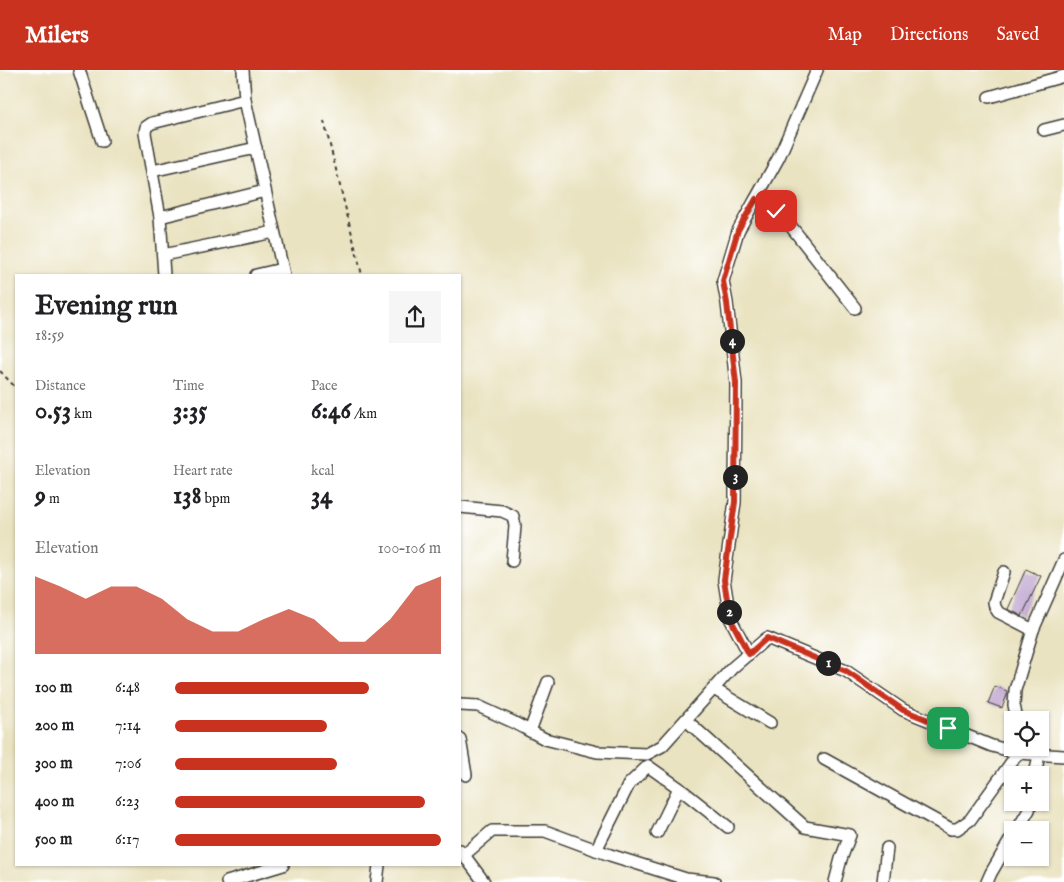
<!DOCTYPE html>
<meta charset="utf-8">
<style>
body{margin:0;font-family:"IM FELL English",serif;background:#f6f6f6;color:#202124;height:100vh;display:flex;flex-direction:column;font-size:19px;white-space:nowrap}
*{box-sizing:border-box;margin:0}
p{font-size:16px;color:#757577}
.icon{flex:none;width:28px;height:28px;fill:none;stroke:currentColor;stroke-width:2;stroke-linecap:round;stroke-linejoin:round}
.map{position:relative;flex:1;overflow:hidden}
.side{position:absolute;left:15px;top:204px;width:446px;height:592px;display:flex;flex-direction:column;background:#fff;border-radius:0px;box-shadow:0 1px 4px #0004}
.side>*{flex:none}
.buttons{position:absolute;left:1004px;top:641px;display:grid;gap:10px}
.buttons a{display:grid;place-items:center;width:45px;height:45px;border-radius:0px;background:#fff;box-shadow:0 1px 4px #0004;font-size:25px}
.pin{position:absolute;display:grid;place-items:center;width:42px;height:42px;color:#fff;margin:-21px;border-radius:10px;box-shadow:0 2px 8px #0006}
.km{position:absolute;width:25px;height:25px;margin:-12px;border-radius:50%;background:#222;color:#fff;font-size:14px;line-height:25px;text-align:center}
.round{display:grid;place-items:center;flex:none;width:52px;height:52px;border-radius:0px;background:#f6f6f6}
.headline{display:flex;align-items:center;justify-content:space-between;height:85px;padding:0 20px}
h1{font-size:28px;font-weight:700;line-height:38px}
.figures{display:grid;grid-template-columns:repeat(3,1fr);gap:8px;height:85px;padding:5px 20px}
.figures div{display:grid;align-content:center}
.figures b{font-size:25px;font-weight:700}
.figures small{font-size:14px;font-weight:400}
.figures p{font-size:14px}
.chart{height:140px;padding:10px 20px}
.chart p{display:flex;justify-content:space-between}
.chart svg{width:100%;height:90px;margin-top:5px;fill:#c8321e;opacity:.7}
ul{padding:0 20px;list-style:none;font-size:16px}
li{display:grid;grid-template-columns:80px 60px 1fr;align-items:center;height:38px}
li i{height:12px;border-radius:6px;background:#c8321e}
header{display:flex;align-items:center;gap:30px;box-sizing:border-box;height:70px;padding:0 25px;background:#c8321e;color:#fff}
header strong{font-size:24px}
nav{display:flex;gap:28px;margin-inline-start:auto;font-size:18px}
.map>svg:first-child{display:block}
.building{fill:#c1a7d0}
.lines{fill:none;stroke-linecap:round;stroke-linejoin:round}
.minor-casing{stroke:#3b3a35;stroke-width:14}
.path{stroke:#3b3a35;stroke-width:2;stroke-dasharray:4 4;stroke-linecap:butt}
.minor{stroke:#fff;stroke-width:11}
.route-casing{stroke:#fff;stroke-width:10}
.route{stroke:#c8321e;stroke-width:6}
</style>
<header>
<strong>Milers</strong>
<nav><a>Map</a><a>Directions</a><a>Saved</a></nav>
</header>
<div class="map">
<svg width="1064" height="812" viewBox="0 0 1064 812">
<rect width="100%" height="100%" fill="#fff"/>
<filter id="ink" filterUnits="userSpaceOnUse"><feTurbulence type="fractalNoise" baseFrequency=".02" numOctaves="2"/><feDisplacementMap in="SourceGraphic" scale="10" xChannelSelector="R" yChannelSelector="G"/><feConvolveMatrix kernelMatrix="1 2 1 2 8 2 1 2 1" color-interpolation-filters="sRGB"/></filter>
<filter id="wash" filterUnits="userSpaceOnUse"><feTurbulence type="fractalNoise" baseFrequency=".0096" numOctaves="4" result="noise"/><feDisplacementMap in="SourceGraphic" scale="20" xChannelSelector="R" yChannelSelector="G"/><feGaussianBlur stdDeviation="1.12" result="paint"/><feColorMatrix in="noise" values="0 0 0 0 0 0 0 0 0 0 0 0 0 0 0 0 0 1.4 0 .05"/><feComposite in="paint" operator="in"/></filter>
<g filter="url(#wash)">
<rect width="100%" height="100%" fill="#eae3c1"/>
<g id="blocks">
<!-- building -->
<g class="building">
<polygon points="1026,499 1041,506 1022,546 1008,539"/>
<polygon points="995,616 1007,621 1007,625 1002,638 988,633"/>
</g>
</g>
</g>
<g filter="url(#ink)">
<use href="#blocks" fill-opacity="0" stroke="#3b3a35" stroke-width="1"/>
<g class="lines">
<!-- minor casing -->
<g class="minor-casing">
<g id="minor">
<polyline points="79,0 102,71"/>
<polyline points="243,0 245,30 284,205"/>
<polyline points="989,27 1064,6"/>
<polyline points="1044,60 1064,55"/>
<polyline points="152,101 256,78"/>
<polyline points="756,129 776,141 786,150 855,238"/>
<polyline points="160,147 265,121"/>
<polyline points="163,185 274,162"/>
<polyline points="164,205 160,147 145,63 146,57 152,53 245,30"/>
<polyline points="256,205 282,199"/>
<polyline points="460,437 502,441 513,446 515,456 512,491"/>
<polyline points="1004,502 994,532 995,537 998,542 1033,560"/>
<polyline points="749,584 730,548 724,510 735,432 736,313 727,233 723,211 738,161 779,87 817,0"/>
<polyline points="714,619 770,653"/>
<polyline points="460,635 478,636 513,652 545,669 597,682 647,684 662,676 732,598 767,568 846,601 903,640 992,676 1018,683 1064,686"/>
<polyline points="686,650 805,757 850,765 841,789 835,812"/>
<polyline points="1017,650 1014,635 1015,620 1033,560 1064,490"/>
<polyline points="530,661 548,612"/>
<polyline points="460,669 466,705"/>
<polyline points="824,689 951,759 957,759 970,750 1018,683"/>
<polyline points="1035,705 1039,685 1036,680"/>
<polyline points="1017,760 1029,740 1031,732"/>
<polyline points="657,763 679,718"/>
<polyline points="460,780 484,812"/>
<polyline points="596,780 629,714 648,696 679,718 728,757"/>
<polyline points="464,785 492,761 545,761 610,785 686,809 714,812"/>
<polyline points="227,812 283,795"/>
<polyline points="377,812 379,795"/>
<polyline points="883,812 887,778"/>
<polyline points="987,812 991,803 1012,767"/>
</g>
</g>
<!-- path -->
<g class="path">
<polyline points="324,51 362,205"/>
<polyline points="0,301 16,318"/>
</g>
<!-- minor -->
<use href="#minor" class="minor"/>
</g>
</g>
<g class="lines" filter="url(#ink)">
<!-- route casing -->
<g class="route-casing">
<polyline id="route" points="776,141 756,129 738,160 723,211 727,233 736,313 735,432 724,510 730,548 749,584 767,568 846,601 903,640 948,658"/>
</g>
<!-- route -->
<use href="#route" class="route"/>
</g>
</svg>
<div class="buttons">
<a><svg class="icon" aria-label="locate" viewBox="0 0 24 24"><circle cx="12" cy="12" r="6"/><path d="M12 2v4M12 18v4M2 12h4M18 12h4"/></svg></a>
<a>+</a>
<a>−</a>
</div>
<div class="pin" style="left:948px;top:658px;background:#1e9e55"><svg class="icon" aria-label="arrive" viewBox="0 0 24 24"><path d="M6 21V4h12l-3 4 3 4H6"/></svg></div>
<div class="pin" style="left:776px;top:141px;background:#d93025"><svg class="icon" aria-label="check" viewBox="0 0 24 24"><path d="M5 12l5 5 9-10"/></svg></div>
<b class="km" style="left:828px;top:593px">1</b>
<b class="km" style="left:729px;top:542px">2</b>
<b class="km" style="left:735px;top:407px">3</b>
<b class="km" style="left:732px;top:271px">4</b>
<section class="side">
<div class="headline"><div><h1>Evening run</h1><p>18:59</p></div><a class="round"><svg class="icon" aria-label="share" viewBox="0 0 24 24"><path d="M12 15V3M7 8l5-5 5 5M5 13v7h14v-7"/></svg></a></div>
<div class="figures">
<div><p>Distance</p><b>0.53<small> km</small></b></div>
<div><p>Time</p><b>3:35</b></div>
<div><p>Pace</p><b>6:46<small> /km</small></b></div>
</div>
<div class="figures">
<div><p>Elevation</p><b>9<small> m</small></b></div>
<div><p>Heart rate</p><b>138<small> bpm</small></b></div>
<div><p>kcal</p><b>34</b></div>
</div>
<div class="chart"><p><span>Elevation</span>100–106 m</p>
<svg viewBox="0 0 160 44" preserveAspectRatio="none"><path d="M0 44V6L10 11L20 17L30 11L40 11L50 17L60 27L70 33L80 33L90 27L100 22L110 27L120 38L130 38L140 27L150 11L160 6V44z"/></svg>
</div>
<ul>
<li><b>100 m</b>6:48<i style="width:73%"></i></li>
<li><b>200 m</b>7:14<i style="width:57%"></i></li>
<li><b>300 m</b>7:06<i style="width:61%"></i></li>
<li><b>400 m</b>6:23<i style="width:94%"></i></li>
<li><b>500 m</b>6:17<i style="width:100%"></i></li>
</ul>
</section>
</div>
